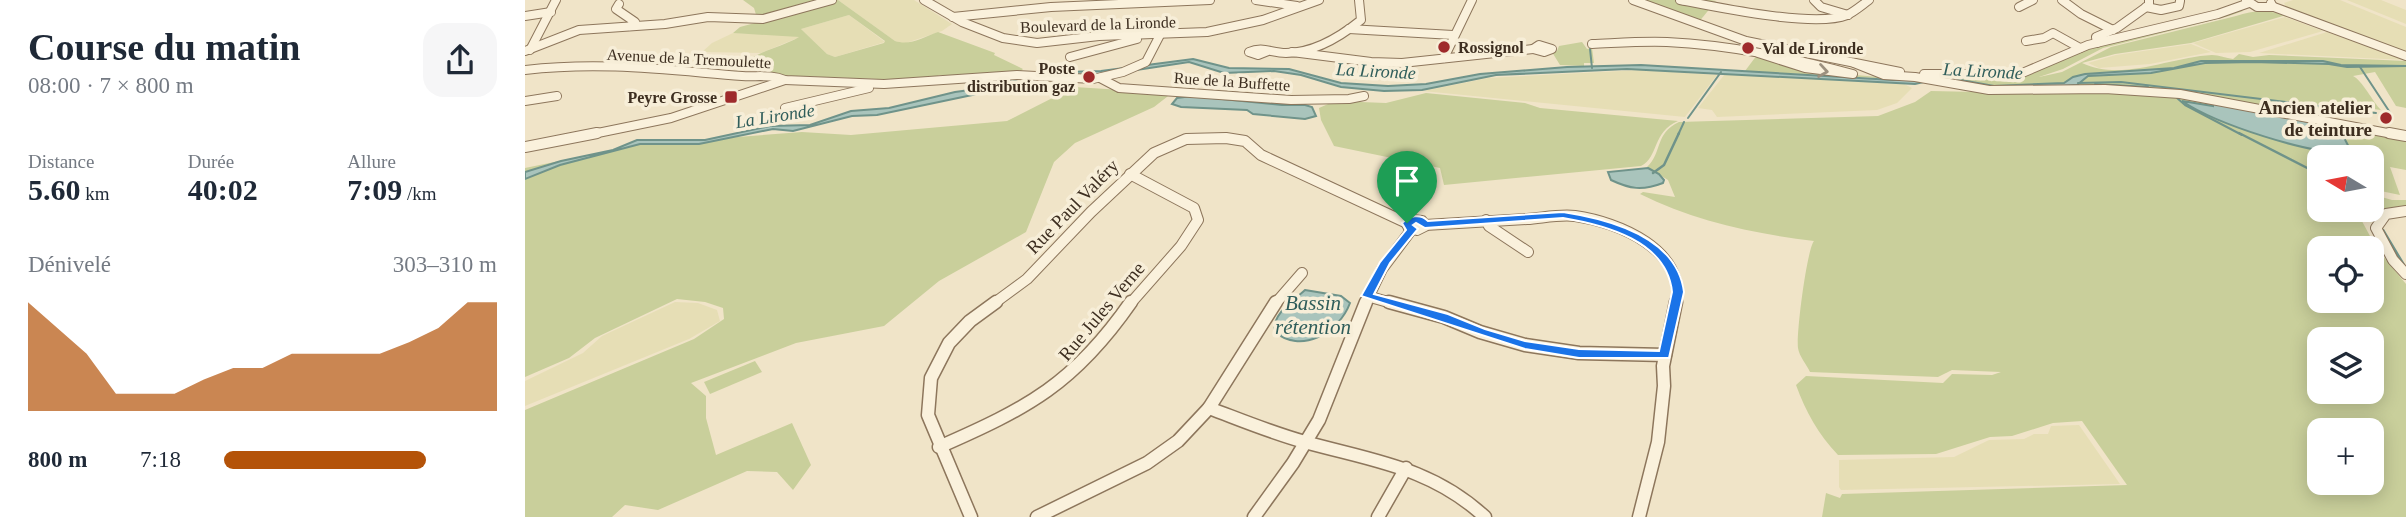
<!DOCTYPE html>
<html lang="fr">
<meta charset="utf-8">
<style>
body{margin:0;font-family:"Times New Roman",serif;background:#f6f6f7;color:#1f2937;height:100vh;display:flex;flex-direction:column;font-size:26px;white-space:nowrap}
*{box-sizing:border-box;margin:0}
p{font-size:23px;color:#747a83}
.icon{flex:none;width:38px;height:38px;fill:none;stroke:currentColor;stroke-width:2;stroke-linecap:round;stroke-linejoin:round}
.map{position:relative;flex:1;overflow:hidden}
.drawer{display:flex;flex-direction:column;background:#fff;width:525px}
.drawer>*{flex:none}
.needle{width:46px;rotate:280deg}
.buttons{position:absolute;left:1782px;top:145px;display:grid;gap:14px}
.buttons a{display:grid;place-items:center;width:77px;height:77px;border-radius:14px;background:#fff;box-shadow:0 4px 18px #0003;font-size:35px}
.pin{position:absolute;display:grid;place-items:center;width:60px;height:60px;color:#fff;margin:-72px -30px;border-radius:50% 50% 50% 0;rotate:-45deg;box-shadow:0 0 7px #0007}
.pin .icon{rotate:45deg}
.round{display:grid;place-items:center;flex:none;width:74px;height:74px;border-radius:21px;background:#f6f6f7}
.headline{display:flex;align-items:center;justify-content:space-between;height:119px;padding:0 28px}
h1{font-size:38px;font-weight:600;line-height:52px}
.metrics{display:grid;grid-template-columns:repeat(3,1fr);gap:10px;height:119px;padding:7px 28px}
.metrics div{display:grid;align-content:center}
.metrics b{font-size:30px;font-weight:600}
.metrics small{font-size:19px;font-weight:400}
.metrics p{font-size:19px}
.chart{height:196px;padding:14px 28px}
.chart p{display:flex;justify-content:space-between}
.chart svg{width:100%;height:126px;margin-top:7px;fill:#b45309;opacity:.7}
ul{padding:0 28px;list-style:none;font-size:23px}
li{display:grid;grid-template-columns:112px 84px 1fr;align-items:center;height:52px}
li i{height:18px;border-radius:9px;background:#b45309}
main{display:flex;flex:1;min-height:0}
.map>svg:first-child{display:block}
.farmland{fill:#e6deb5}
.green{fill:#c9cf9b;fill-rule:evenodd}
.water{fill:#a9c4bc;stroke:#6f938a;stroke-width:2}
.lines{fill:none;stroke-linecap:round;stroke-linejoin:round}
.stream-far1{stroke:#6f938a;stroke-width:2}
.stream{stroke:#6f938a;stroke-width:2.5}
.minor-far2-casing{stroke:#8d765c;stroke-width:10}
.minor-far1-casing{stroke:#8d765c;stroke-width:12}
.minor-casing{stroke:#8d765c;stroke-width:15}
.minor-far2{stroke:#faf1dc;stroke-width:8}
.minor-far1{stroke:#faf1dc;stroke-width:10}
.minor{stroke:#faf1dc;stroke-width:12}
.oneway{stroke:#9c907e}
.route{fill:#1a73e8;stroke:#fff;stroke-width:2;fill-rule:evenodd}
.poi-dot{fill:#9e2a2b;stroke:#f7eed8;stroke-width:2.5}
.labels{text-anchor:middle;stroke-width:7;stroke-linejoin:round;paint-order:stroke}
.far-street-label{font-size:16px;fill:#3d2e20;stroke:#f7eed8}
.far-poi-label{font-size:16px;font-weight:bold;fill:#3d2e20;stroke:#f7eed8;text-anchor:start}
.far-water-label{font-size:18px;font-style:italic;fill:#2f5d5a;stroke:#f7eed8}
.poi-label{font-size:19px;font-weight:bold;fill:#3d2e20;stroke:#f7eed8;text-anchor:end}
.street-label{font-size:19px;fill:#3d2e20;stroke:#f7eed8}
.water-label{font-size:21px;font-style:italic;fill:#2f5d5a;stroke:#f7eed8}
</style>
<main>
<section class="drawer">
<div class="headline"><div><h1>Course du matin</h1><p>08:00 · 7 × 800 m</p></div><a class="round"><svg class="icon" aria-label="share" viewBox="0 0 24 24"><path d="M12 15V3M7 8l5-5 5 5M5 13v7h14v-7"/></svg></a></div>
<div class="metrics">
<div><p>Distance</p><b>5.60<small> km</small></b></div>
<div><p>Durée</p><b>40:02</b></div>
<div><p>Allure</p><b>7:09<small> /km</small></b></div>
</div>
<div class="chart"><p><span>Dénivelé</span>303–310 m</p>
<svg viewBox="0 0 160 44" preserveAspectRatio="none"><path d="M0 44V6L10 15L20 24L30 38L40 38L50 38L60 33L70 29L80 29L90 24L100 24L110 24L120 24L130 20L140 15L150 6L160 6V44z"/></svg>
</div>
<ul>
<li><b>800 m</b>7:18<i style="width:74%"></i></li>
</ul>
</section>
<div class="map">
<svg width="1881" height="517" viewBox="0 0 1881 517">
<rect width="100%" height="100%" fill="#f0e4c8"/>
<!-- farmland -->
<g class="farmland">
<polygon points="313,0 389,0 427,24 417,31 378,44 370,41"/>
<polygon points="1768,0 1815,0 1881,27 1881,53 1761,7 1759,3"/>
<polygon points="1822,0 1856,0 1881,10 1881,24"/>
<polygon points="324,15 360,42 310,57 302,54 276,29"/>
<polygon points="1760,17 1798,31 1725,52 1691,53 1668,43"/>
<polygon points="1802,32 1881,60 1734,53"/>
<polygon points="208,33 254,34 275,37 236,53 177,52 187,43"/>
<polygon points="1666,44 1686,52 1625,64 1574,68 1563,63 1591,55"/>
<polygon points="1116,70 1192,75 1160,117 898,91 963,78"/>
<polygon points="1200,74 1379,84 1387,88 1372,103 1352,110 1192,117 1187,110 1173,108"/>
<polygon points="150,302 173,303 192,310 195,321 164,339 0,406 0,381 58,353 77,336"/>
<polygon points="1554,425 1595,484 1316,490 1314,487 1314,460 1429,457 1464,440 1499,439 1509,434 1523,434 1526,426"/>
</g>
<!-- green -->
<g class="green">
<path d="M218 0H313L370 41C385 46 399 37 413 32L470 53 469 55 498 69 492 75H414L407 81 245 75 244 61 221 62C236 50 257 47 274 37L208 33 215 27 244 19 232 18 229 8ZM324 15 360 41 359 43 310 57 302 54 276 29Z"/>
<polygon points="1114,0 1186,0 1191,1 1173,23"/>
<path d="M1716 10 1718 11 1704 16 1578 48 1538 69 1514 77 1537 72 1586 47 1711 16C1731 9 1746 10 1766 17L1758 16 1666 43 1590 54 1557 63C1597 82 1645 57 1687 55 1694 55 1701 58 1708 59L1714 54 1728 57 1744 55 1881 61V108L1871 106 1850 72 1828 76C1837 80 1848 102 1856 110L1848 109 1850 114 1838 112V116L1789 108 1790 116 1640 91 1489 90 1409 76 1502 75 1576 44Z"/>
<polygon points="1057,42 1062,49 1067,48 1069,63 1059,63 1059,66 1035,65 1027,52 1032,51 1034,46"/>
<polygon points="1232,55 1295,72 1389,80 1220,71"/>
<polygon points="549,87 647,93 629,107 550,143 529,162 501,232 414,281 359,326 271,343 166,383 181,396 181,418 191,455 267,423 286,465 268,490 252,472 222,471 133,510 100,505 87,517 0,517 0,410 169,339 199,319 198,308 180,302 152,299 70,338 44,358 0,377 0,168 83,151 123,139 174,140 277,132 326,135 482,121"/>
<path d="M1577 90C1680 94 1781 118 1881 138V170L1865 167 1875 195 1846 189V158H1794V173L1698 125 1794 175V210H1846V194L1867 200H1881V209L1832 212 1852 249 1881 284V517H1297L1301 493 1315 498 1317 494 1602 485 1557 421 1528 423 1487 436 1465 437 1411 454 1313 455C1293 434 1281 412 1271 385L1281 376 1418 383 1427 374 1467 375 1476 372 1427 370 1413 377 1285 372C1282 365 1274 356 1273 348 1271 334 1282 249 1289 241 1230 234 1169 221 1115 194L1118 192 1150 197 1143 180 1122 167C1138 152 1129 134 1154 122L1353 116 1390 102 1406 91 1499 93ZM1794 248H1846V301H1794ZM1794 340H1846V392H1794ZM1794 430H1846V483H1794Z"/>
<path d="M901 93 1000 103 1015 108 1153 121C1127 132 1134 157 1116 166L919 185 915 168 809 146 796 120 794 108 810 101 861 103Z"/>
<polygon points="230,361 237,372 185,394 179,382"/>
</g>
<!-- water -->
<g class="water">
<polygon points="668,59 704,68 764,69 816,83 863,86 901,84 955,74 1042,67 1116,65 1368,80 1425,78 1469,86 1539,83 1548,77 1560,74 1649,68 1676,61 1798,61 1816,65 1881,66 1822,67 1804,64 1728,62 1680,63 1626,73 1563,76 1552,85 1514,88 1472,88 1403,81 1390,84 1102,69 971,75 897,90 859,91 816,87 776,75 749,71 699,73 664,62 572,76 499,76 471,90 352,115 327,116 268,131 248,129 174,144 115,144 35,165 0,179 0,172 36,161 88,150 112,140 180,140 245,126 285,125 326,111 364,108 430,92 467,87 500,73 576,71"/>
<polygon points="667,96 757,105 780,105 787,107 791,116 780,119 728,114 722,110 656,107 647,104 652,98"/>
<path d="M1657 101 1688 106V103L1814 128 1827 153C1785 155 1691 124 1657 101Z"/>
<path d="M1123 168 1134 174 1139 180 1138 183C1117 191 1105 189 1086 180L1083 172Z"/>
<path d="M780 290 816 296 825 303C814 333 775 355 749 331 748 313 768 301 780 290Z"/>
</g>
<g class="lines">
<!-- stream-far1 -->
<g class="stream-far1">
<polyline points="1065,49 1067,68"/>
<polyline points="1835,67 1866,114"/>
<polyline points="1553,83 1596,82 1851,113"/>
<polyline points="1570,84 1623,87"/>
<polyline points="1652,98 1660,105 1717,135"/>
<polyline points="1163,118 1196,72"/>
<polyline points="1153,135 1159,122"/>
</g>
<!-- stream -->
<g class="stream">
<polyline points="1714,133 1794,174"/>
<polyline points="1128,173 1139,165 1154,133"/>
<polyline points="1839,210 1847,220"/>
<polyline points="1858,230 1879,265"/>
</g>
<!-- minor-far2 casing -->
<g class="minor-far2-casing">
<g id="minor-far2">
<polyline points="399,0 437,22 478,38 512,43 574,36 682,32 738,20 794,0"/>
<polyline points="731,0 772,6"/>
<polyline points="1108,0 1221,41 1375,72"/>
<path d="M1155 0C1191 7 1290 28 1322 15 1329 12 1337 5 1344 0"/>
<polyline points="1289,0 1296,7 1323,15"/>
<polyline points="1537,0 1556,14 1588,30"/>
<polyline points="1721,0 1732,7 1748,7 1746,3"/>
<polyline points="94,4 91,9 110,22 105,26"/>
<polyline points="1494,7 1508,0"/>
<polyline points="1621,7 1636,10 1654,6 1655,1"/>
<polyline points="1749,7 1881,56"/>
<polyline points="0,16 26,12"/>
<polyline points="428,17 526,7 685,0"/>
<polyline points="824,29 928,35"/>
<polyline points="1501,41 1519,38 1528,33 1555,48"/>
<polyline points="1572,43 1571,37 1592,28 1624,5 1624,0"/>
<path d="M1067 44C1092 43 1117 41 1142 42 1206 45 1267 58 1328 74L1280 68 1233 53"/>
<polygon points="1014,45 1027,49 1019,52 1008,49"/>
<polyline points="5,50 31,0"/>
<polyline points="0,51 54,30 140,24 183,17 238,19 307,0"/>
<path d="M743 51 733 55 724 52C738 46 746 53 761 53 789 53 815 37 836 20L834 0"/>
<polyline points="767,52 846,62 877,63 1008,49"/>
<polyline points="545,57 612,39"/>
<polyline points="919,58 947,0"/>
<polyline points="1329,63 1359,75 1390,77 1464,90 1580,89 1655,94 1873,135"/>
<path d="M0 70C77 61 141 70 217 76 232 77 246 74 260 80L359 84 492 75 568 79 598 72 621 62 635 35"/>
<polyline points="1399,74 1495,74 1563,45 1693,14 1724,3"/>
<polyline points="575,78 594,88 766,100 824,99 839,96"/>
<polyline points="0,101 32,96"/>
<polyline points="260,108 344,88"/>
<polyline points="63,135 146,118 260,80"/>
</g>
</g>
<!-- minor-far1 casing -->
<g class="minor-far1-casing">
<g id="minor-far1">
<polyline points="1864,133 1881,136"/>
<polyline points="0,147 72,133"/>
<polyline points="1881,211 1861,214 1851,228 1868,260 1881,274"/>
<polygon points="887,220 897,221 900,226 892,230 884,228 882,224"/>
<polyline points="961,220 964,226 1003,252"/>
<path d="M900 225C934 223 968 221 1002 219 1017 218 1035 214 1050 216 1093 222 1162 250 1151 304"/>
<polyline points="842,296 870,304"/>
<polyline points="468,304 502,279 566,212 629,153 661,139 701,138 720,141 736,155 882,223"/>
<polyline points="605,304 656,246 673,220 669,208 605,174"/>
<polyline points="750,304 777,273"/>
<polyline points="840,304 857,269 887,229"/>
</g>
</g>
<!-- minor casing -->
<g class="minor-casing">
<g id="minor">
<path d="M751 302 684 408C716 420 747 433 780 442 848 461 906 467 960 517"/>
<polyline points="864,302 919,317 955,332 1000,345 1054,353 1140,355"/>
<path d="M414 447C503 408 549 384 606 302"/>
<polyline points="446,517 403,415 406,378 424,343 445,321 471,302"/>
<polyline points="512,517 622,463 653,441 684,408"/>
<polyline points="729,517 768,463 794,420 841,302"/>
<polyline points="853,517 881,468"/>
<polyline points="1114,517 1133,442 1139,386 1138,366 1151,302"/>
</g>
</g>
<!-- minor-far2 -->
<use href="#minor-far2" class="minor-far2"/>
<!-- minor-far1 -->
<use href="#minor-far1" class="minor-far1"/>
<!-- minor -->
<use href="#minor" class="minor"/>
</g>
<!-- one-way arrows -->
<defs><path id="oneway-chevron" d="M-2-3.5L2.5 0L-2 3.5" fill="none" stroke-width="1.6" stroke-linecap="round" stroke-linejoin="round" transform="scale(1.75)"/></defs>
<use class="oneway" href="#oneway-chevron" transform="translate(1298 71) rotate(9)"/>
<!-- route -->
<path class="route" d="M1038 212C1084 219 1152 236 1159 292L1144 358H1054L1000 349 836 296 855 262 881 230 877 223C884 216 895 213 903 221ZM1038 218C1080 225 1142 241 1147 292L1134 351 1054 349 1000 341 960 329 923 314 849 294 865 263 893 229 888 225 891 223 900 228Z"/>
<!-- markers -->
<g class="poi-dot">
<circle cx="919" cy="47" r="7"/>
<circle cx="1223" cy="48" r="7"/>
<circle cx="564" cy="77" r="7"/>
<rect x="199" y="90" width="14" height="14" rx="3.5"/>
<circle cx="1861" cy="118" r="7"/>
</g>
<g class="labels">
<!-- far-street labels -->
<g class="far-street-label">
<text transform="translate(573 24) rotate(-2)" y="6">Boulevard de la Lironde</text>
<text transform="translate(164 58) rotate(3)" y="6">Avenue de la Tremoulette</text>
<text transform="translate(707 81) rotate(4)" y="6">Rue de la Buffette</text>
</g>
<!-- far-poi labels -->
<g class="far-poi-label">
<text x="933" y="53">Rossignol</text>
<text x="1237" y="54">Val de Lironde</text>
<text x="550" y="74" text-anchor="end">Poste<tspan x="550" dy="18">distribution gaz</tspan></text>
<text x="192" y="103" text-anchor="end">Peyre Grosse</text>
</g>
<!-- far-water labels -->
<g class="far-water-label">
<text transform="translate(851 71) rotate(3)" y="6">La Lironde</text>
<text transform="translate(1458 71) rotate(3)" y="6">La Lironde</text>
<text transform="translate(250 116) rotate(-9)" y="6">La Lironde</text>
</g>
<!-- poi labels -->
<g class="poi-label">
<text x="1847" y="114">Ancien atelier<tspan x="1847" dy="22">de teinture</tspan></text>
</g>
<!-- street labels -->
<g class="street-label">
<text transform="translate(547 206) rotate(-46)" y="7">Rue Paul Valéry</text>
<text transform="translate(576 311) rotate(-50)" y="7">Rue Jules Verne</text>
</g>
<!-- water labels -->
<g class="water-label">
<text x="788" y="310">Bassin<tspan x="788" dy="24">rétention</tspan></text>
</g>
</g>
</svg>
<div class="buttons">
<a><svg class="needle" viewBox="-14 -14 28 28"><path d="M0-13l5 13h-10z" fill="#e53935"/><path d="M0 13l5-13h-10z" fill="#747a83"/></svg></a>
<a><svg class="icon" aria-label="locate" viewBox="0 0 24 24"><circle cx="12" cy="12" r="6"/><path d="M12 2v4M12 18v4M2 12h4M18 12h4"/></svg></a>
<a><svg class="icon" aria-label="layers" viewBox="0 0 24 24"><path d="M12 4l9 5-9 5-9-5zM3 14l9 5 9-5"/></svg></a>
<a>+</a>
</div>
<div class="pin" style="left:882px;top:223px;background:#1e9e55"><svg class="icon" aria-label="arrive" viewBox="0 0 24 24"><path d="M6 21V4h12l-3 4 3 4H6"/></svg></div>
</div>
</main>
